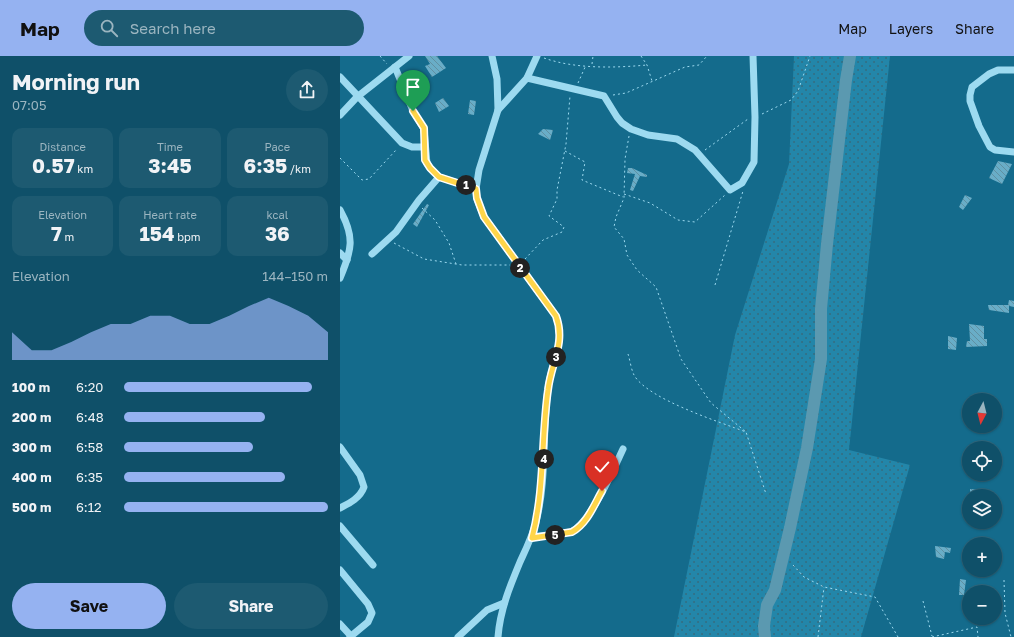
<!DOCTYPE html>
<meta charset="utf-8">
<style>
body{margin:0;font-family:"Golos Text",sans-serif;background:#1d5a71;color:#f1f3f6;height:100vh;display:flex;flex-direction:column;font-size:15px;white-space:nowrap}
*{box-sizing:border-box;margin:0}
p{font-size:13px;color:#9bb5c0}
.icon{flex:none;width:22px;height:22px;fill:none;stroke:currentColor;stroke-width:2;stroke-linecap:round;stroke-linejoin:round}
.map{position:relative;flex:1;overflow:hidden}
.panel{display:flex;flex-direction:column;background:#0f5069;width:340px}
.panel>*{flex:none}
.needle{width:26px;rotate:187deg}
.controls{position:absolute;left:622px;top:337px;display:grid;gap:8px}
.controls a{display:grid;place-items:center;width:40px;height:40px;border-radius:50%;background:#0f5069;box-shadow:0 1px 3px #0004,0 0 0 1px #2f677d;font-size:20px}
.pin{position:absolute;display:grid;place-items:center;width:34px;height:34px;color:#fff;margin:-41px -17px;border-radius:50% 50% 50% 0;rotate:-45deg;box-shadow:0 0 4px #0007}
.pin .icon{rotate:45deg}
.km{position:absolute;width:20px;height:20px;margin:-10px;border-radius:50%;background:#222;color:#fff;font-size:11px;line-height:20px;text-align:center}
.round{display:grid;place-items:center;flex:none;width:42px;height:42px;border-radius:21px;background:#1d5a71}
.overview{display:flex;align-items:center;justify-content:space-between;height:68px;padding:0 12px}
h1{font-size:22px;font-weight:700;line-height:30px}
.stats{display:grid;grid-template-columns:repeat(3,1fr);gap:6px;height:68px;padding:4px 12px}
.stats div{display:grid;align-content:center;border-radius:10px;background:#1d5a71;text-align:center}
.stats b{font-size:20px;font-weight:700}
.stats small{font-size:11px;font-weight:400}
.stats p{font-size:11px}
.chart{height:112px;padding:8px 12px}
.chart p{display:flex;justify-content:space-between}
.chart svg{width:100%;height:72px;margin-top:4px;fill:#95b2f1;opacity:.7}
.primary-button{display:flex;gap:8px;margin-top:auto;padding:8px 12px}
.primary-button a{flex:1;height:46px;border-radius:24px;background:#95b2f1;color:#111;font-size:16px;font-weight:700;line-height:46px;text-align:center}
.primary-button a+a{background:#1d5a71;color:#f1f3f6}
ul{padding:0 12px;list-style:none;font-size:13px}
li{display:grid;grid-template-columns:64px 48px 1fr;align-items:center;height:30px}
li i{height:10px;border-radius:5px;background:#95b2f1}
header{display:flex;align-items:center;gap:24px;box-sizing:border-box;height:56px;padding:0 20px;background:#95b2f1;color:#111}
header strong{font-size:19px}
nav{display:flex;gap:22px;margin-inline-start:auto;font-size:14px}
.search{width:280px;height:36px;background:#1d5a71;display:flex;align-items:center;gap:10px;box-sizing:border-box;padding:0 14px;border-radius:22px;color:#9bb5c0;font-size:15px}
main{display:flex;flex:1;min-height:0}
.map>svg:first-child{display:block}
.grass{fill:url(#grass-dots)}
.lines{fill:none;stroke-linecap:round;stroke-linejoin:round}
.river{stroke:#5b99b0;stroke-width:12}
.building{fill:url(#building-back-hatch)}
.path{stroke:#9ddaf0;stroke-width:1;stroke-dasharray:2 3;stroke-linecap:butt}
.minor{stroke:#9ddaf0;stroke-width:7}
.route-casing{stroke:#fff;stroke-width:8}
.route{stroke:#ffd54a;stroke-width:5}
</style>
<header>
<strong>Map</strong>
<div class="search"><svg class="icon" aria-label="search" viewBox="0 0 24 24"><circle cx="10" cy="10" r="6"/><path d="M15 15l6 6"/></svg>Search here</div>
<nav><a>Map</a><a>Layers</a><a>Share</a></nav>
</header>
<main>
<section class="panel">
<div class="overview"><div><h1>Morning run</h1><p>07:05</p></div><a class="round"><svg class="icon" aria-label="share" viewBox="0 0 24 24"><path d="M12 15V3M7 8l5-5 5 5M5 13v7h14v-7"/></svg></a></div>
<div class="stats">
<div><p>Distance</p><b>0.57<small> km</small></b></div>
<div><p>Time</p><b>3:45</b></div>
<div><p>Pace</p><b>6:35<small> /km</small></b></div>
</div>
<div class="stats">
<div><p>Elevation</p><b>7<small> m</small></b></div>
<div><p>Heart rate</p><b>154<small> bpm</small></b></div>
<div><p>kcal</p><b>36</b></div>
</div>
<div class="chart"><p><span>Elevation</span>144–150 m</p>
<svg viewBox="0 0 160 44" preserveAspectRatio="none"><path d="M0 44V27L10 38L20 38L30 33L40 27L50 22L60 22L70 17L80 17L90 22L100 22L110 17L120 11L130 6L140 11L150 17L160 27V44z"/></svg>
</div>
<ul>
<li><b>100 m</b>6:20<i style="width:92%"></i></li>
<li><b>200 m</b>6:48<i style="width:69%"></i></li>
<li><b>300 m</b>6:58<i style="width:63%"></i></li>
<li><b>400 m</b>6:35<i style="width:79%"></i></li>
<li><b>500 m</b>6:12<i style="width:100%"></i></li>
</ul>
<div class="primary-button"><a>Save</a><a>Share</a></div>
</section>
<div class="map">
<svg width="674" height="581" viewBox="0 0 674 581">
<defs>
<pattern id="grass-dots" width="8" height="8" patternUnits="userSpaceOnUse"><rect width="8" height="8" fill="#2386a9"/><path d="M2 2h.1M6 6h.1" fill="none" stroke="#356c7f" stroke-width="1.8" stroke-linecap="round"/></pattern>
<pattern id="building-back-hatch" width="6" height="6" patternUnits="userSpaceOnUse"><rect width="6" height="6" fill="#69adc7"/><path d="M-1 5l2 2M0 0l6 6M5-1l2 2" fill="none" stroke="#6090a2"/></pattern>
</defs>
<rect width="100%" height="100%" fill="#146b8c"/>
<!-- grass -->
<polygon class="grass" points="454,0 550,0 509,394 570,409 521,581 334,581 395,279 449,108"/>
<g class="lines">
<!-- river -->
<polyline class="river" points="425,581 424,570 427,549 435,534 450,472 467,392 481,303 481,253 487,188 506,24 510,0"/>
</g>
<!-- building -->
<g class="building">
<polygon points="85,0 97,0 106,12 92,21 85,10 90,8"/>
<polygon points="103,42 109,50 99,56 95,47"/>
<polygon points="130,44 136,45 134,59 128,58"/>
<polygon points="203,73 213,74 210,84 198,78"/>
<polygon points="658,105 672,108 662,128 649,122"/>
<polygon points="288,112 292,112 307,119 307,121 300,120 293,135 290,134 295,118 287,117"/>
<polygon points="625,139 632,142 623,154 619,151"/>
<polygon points="87,148 89,149 77,171 73,168"/>
<polygon points="669,244 674,245 674,251 669,250 669,257 649,254 648,249 668,249"/>
<polygon points="629,268 644,270 644,283 647,283 647,290 626,291 627,285 630,285"/>
<polygon points="608,280 617,282 616,294 608,293"/>
<polygon points="630,433 645,434 646,440 630,440"/>
<polygon points="595,490 611,492 610,497 605,496 604,503 596,501"/>
<polygon points="620,523 626,524 624,539 619,539"/>
</g>
<g class="lines">
<!-- path -->
<g class="path">
<polyline points="40,0 47,8"/>
<polyline points="301,0 307,9 312,25"/>
<path d="M204 2C235 13 274 12 307 9"/>
<polyline points="252,8 253,0"/>
<polyline points="238,27 246,9"/>
<polyline points="273,39 286,37 345,11 359,9 367,0"/>
<polyline points="422,58 451,44 458,35 470,0"/>
<polyline points="289,80 285,103 284,142 276,161 274,171 284,183 287,199 297,214 316,231 341,303 371,347 406,376"/>
<polyline points="365,94 408,63"/>
<polyline points="225,95 245,106 242,124 283,141"/>
<polyline points="0,102 22,124 29,123 57,93"/>
<polyline points="284,138 310,147 338,164 355,166 385,139"/>
<polyline points="82,152 95,164 109,187 116,208"/>
<polyline points="54,187 84,203 122,209 170,209"/>
<polyline points="185,203 203,184 222,176 224,171 209,160 217,143 217,134 226,88 230,40"/>
<polyline points="375,229 403,135"/>
<path d="M288 298C290 304 291 313 294 319 307 343 380 366 406 376L426 438"/>
<polyline points="453,509 464,521 484,531 535,541 558,581"/>
<polyline points="664,524 665,557 671,581"/>
<polyline points="583,545 592,580"/>
<polyline points="478,581 484,531"/>
<polyline points="592,581 637,571 638,581"/>
</g>
<!-- minor -->
<g class="minor">
<path d="M152 0 157 23 158 54 139 114 136 133 137 143 144 161 216 260C226 287 211 307 208 333 202 377 207 423 196 466 192 481 186 493 180 506 170 530 160 554 158 581"/>
<polyline points="55,11 73,55 84,73 87,108 99,121 136,133"/>
<polyline points="674,14 658,14 649,18 632,31 630,39 630,45 639,70 650,91 655,94 674,96"/>
<polyline points="0,21 62,87 72,91 85,91"/>
<polyline points="187,22 264,40 277,61 282,67 291,73 308,79 337,83 355,94 390,134 402,127 414,106 415,61 413,0"/>
<polyline points="158,54 187,22 197,0"/>
<polyline points="0,59 17,41 69,0"/>
<path d="M0 154C15 181 12 194 0 222"/>
<polyline points="0,197 7,204"/>
<polyline points="32,198 56,176 79,144 99,121"/>
<path d="M0 391 20 419 24 431C20 442 10 447 0 452"/>
<polyline points="0,470 33,509"/>
<path d="M192 481 231 476C251 466 273 414 283 393"/>
<polyline points="0,514 28,548 32,557 28,566 10,581"/>
<polyline points="0,568 11,580"/>
<polyline points="118,581 147,554 164,547"/>
</g>
</g>
<g class="lines">
<!-- route casing -->
<g class="route-casing">
<path id="route" d="M73 55 84 72 85 104 90 112 99 121 136 133 137 142 144 161 216 260C226 287 211 307 208 334 201 383 205 433 192 482L232 476C247 468 254 449 262 435"/>
</g>
<!-- route -->
<use href="#route" class="route"/>
</g>
</svg>
<div class="controls">
<a><svg class="needle" viewBox="-14 -14 28 28"><path d="M0-13l5 13h-10z" fill="#e53935"/><path d="M0 13l5-13h-10z" fill="#9bb5c0"/></svg></a>
<a><svg class="icon" aria-label="locate" viewBox="0 0 24 24"><circle cx="12" cy="12" r="6"/><path d="M12 2v4M12 18v4M2 12h4M18 12h4"/></svg></a>
<a><svg class="icon" aria-label="layers" viewBox="0 0 24 24"><path d="M12 4l9 5-9 5-9-5zM3 14l9 5 9-5"/></svg></a>
<a>+</a>
<a>−</a>
</div>
<div class="pin" style="left:73px;top:55px;background:#1e9e55"><svg class="icon" aria-label="arrive" viewBox="0 0 24 24"><path d="M6 21V4h12l-3 4 3 4H6"/></svg></div>
<div class="pin" style="left:262px;top:435px;background:#d93025"><svg class="icon" aria-label="check" viewBox="0 0 24 24"><path d="M5 12l5 5 9-10"/></svg></div>
<b class="km" style="left:126px;top:129px">1</b>
<b class="km" style="left:180px;top:212px">2</b>
<b class="km" style="left:216px;top:301px">3</b>
<b class="km" style="left:204px;top:403px">4</b>
<b class="km" style="left:215px;top:479px">5</b>
</div>
</main>
